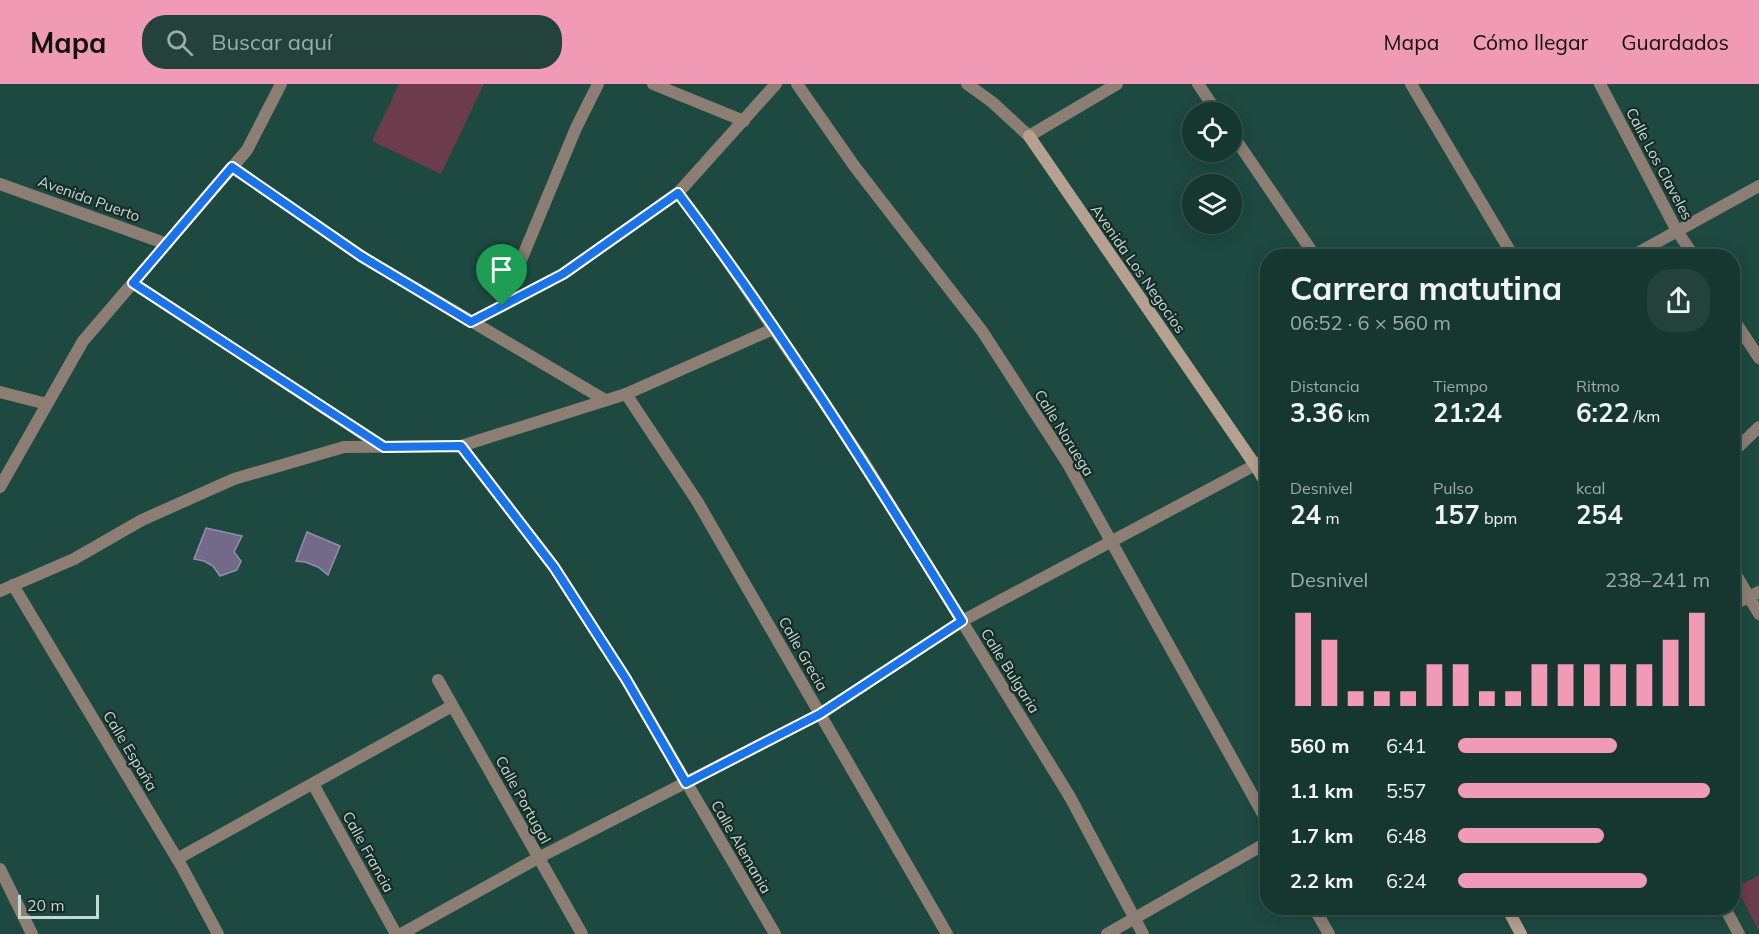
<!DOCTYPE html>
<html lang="es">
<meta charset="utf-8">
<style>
body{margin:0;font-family:Mulish,sans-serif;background:#23423c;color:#f1f3f6;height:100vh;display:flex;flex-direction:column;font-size:22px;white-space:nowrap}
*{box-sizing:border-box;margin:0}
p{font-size:20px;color:#9eacab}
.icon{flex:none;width:33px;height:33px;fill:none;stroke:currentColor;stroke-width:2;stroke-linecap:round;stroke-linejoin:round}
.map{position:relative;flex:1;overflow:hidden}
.panel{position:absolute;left:1260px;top:165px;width:480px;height:666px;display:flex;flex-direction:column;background:#163730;border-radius:24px;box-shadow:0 3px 15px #0003,0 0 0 2px #35514c}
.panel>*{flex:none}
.controls{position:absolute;left:1182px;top:18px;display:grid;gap:12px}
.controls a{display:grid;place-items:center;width:60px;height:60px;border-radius:50%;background:#163730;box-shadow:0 3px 15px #0003,0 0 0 2px #35514c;font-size:30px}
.scale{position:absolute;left:18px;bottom:15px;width:81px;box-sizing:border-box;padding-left:6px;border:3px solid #c3dad4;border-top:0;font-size:16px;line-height:21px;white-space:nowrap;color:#c3dad4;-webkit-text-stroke:4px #182b27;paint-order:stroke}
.pin{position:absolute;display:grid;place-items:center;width:51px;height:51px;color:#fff;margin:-62px -26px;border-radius:50% 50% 50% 0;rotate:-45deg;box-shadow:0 0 6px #0007}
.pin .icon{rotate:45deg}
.round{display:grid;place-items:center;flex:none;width:63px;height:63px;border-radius:24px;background:#23423c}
.headline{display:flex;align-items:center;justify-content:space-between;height:102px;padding:0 30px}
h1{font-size:33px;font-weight:700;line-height:45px}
.figures{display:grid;grid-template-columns:repeat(3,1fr);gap:9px;height:102px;padding:6px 30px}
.figures div{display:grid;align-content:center}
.figures b{font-size:26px;font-weight:700}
.figures small{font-size:16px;font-weight:400}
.figures p{font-size:16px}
.chart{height:168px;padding:12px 30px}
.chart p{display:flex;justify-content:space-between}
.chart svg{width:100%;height:108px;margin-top:6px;stroke:#f09ab6;stroke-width:6}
ul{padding:0 30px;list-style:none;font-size:20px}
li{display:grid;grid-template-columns:96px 72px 1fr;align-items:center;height:45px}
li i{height:15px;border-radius:8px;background:#f09ab6}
header{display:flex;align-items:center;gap:36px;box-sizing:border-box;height:84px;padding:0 30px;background:#f09ab6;color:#111}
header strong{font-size:28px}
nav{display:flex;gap:33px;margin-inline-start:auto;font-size:21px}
.search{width:420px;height:54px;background:#23423c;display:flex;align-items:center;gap:15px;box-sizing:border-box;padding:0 21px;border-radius:24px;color:#9eacab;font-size:22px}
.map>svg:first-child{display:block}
.green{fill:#6c3b4c}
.building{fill:#736a8a;stroke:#968cae;stroke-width:1.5}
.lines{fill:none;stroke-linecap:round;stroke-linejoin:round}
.street{stroke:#8c7e73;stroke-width:12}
.secondary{stroke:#b6a08f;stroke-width:12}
.route-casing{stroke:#fff;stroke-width:12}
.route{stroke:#1a73e8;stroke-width:8}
.labels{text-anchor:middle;stroke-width:4.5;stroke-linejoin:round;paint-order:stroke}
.street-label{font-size:15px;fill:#c3dad4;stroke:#182b27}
</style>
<header>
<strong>Mapa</strong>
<div class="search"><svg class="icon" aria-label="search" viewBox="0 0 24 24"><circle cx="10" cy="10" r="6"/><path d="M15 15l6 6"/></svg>Buscar aquí</div>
<nav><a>Mapa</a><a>Cómo llegar</a><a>Guardados</a></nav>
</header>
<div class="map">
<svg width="1759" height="850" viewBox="0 0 1759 850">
<rect width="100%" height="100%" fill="#1d4940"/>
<!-- green -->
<g class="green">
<polygon points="399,0 484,0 441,90 372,57"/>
<polygon points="1759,791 1759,847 1736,803"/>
</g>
<!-- building -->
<g class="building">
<polygon points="206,444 242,452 234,468 241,477 237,486 220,492 213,482 204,477 194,475"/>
<polygon points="307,448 340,462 328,491 318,483 305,478 296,477"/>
</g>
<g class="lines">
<!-- street -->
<g class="street">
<polyline points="653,0 744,37"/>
<polyline points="797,0 855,83 982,247 1068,380 1268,739"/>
<polyline points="967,0 992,18 1029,52 1117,0"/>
<polyline points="1198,0 1217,28"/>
<polyline points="1411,0 1513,172"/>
<polyline points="1600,0 1677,147 1694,172"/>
<polyline points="1232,50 1315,172"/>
<polyline points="232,83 361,172 605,316"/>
<polyline points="0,100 167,160"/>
<polyline points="678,109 709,150 862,375 1070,713 1143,850"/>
<polyline points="1632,172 1759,102"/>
<polyline points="133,199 383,363"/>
<polyline points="502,222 576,44 598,0"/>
<polyline points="1732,233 1759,274"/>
<polyline points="471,238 563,190 678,109 776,0"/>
<polyline points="0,308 47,320"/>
<polyline points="626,310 697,417 947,850"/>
<polyline points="461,362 554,483 626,595 775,850"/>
<polyline points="1732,369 1759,343"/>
<polyline points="0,403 83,257 247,66 281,0"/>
<polyline points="1732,484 1759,530"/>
<polyline points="13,501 182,783 218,850"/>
<polyline points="0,507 74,475 142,436 234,395 344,363 461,362 626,310 773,245"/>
<polyline points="1732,521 1759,508"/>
<polyline points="438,596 582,850"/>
<polyline points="313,700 396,850"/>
<polyline points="177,775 452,622"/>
<polyline points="0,785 32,850"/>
<polyline points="1314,824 1329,850"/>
<polyline points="1725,824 1739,850"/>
<polyline points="401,850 538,774 820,630 962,537 1268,374"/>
<polyline points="1107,850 1268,758"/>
</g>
<!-- secondary -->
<g class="secondary">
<polyline points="1029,52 1255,381 1268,403"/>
<polyline points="1507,824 1521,850"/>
</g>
</g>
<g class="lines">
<!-- route casing -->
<g class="route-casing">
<path id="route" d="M232 83 361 172 471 238 563 190 678 109C781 246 872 391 962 537L820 630 686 699 626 595 554 483 461 362 384 363 133 199Z"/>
</g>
<!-- route -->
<use href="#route" class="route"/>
</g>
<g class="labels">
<!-- street labels -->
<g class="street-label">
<text transform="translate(1659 80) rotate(62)" y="5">Calle Los Claveles</text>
<text transform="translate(89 115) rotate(20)" y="5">Avenida Puerto</text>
<text transform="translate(1138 185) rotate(55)" y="5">Avenida Los Negocios</text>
<text transform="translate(1064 349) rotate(58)" y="5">Calle Noruega</text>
<text transform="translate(803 570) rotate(60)" y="5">Calle Grecia</text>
<text transform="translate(1010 587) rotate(58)" y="5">Calle Bulgaria</text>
<text transform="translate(130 667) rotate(59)" y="5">Calle España</text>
<text transform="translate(523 716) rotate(61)" y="5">Calle Portugal</text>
<text transform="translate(741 763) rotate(60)" y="5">Calle Alemania</text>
<text transform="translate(368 768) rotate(61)" y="5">Calle Francia</text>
</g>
</g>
</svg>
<div class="controls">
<a><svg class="icon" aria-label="locate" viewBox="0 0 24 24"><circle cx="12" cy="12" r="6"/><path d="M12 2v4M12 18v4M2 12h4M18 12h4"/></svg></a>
<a><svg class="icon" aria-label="layers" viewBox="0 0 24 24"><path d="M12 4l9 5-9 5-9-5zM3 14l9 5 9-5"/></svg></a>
</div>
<div class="scale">20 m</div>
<div class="pin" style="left:502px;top:222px;background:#1e9e55"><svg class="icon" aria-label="arrive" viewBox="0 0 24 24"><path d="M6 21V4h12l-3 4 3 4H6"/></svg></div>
<section class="panel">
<div class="headline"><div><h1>Carrera matutina</h1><p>06:52 · 6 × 560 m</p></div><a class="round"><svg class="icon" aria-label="share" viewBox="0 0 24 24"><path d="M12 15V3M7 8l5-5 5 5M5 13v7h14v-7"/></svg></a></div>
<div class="figures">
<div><p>Distancia</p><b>3.36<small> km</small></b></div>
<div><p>Tiempo</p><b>21:24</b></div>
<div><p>Ritmo</p><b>6:22<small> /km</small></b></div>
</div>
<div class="figures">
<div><p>Desnivel</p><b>24<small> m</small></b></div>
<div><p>Pulso</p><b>157<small> bpm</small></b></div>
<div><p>kcal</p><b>254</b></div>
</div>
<div class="chart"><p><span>Desnivel</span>238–241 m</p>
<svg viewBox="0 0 160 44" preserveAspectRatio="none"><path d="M5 44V6M15 44V17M25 44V38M35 44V38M45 44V38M55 44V27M65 44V27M75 44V38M85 44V38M95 44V27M105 44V27M115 44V27M125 44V27M135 44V27M145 44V17M155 44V6"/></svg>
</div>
<ul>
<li><b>560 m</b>6:41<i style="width:63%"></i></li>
<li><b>1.1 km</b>5:57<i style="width:100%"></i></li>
<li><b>1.7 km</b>6:48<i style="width:58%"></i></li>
<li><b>2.2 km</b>6:24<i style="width:75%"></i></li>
</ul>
</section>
</div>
